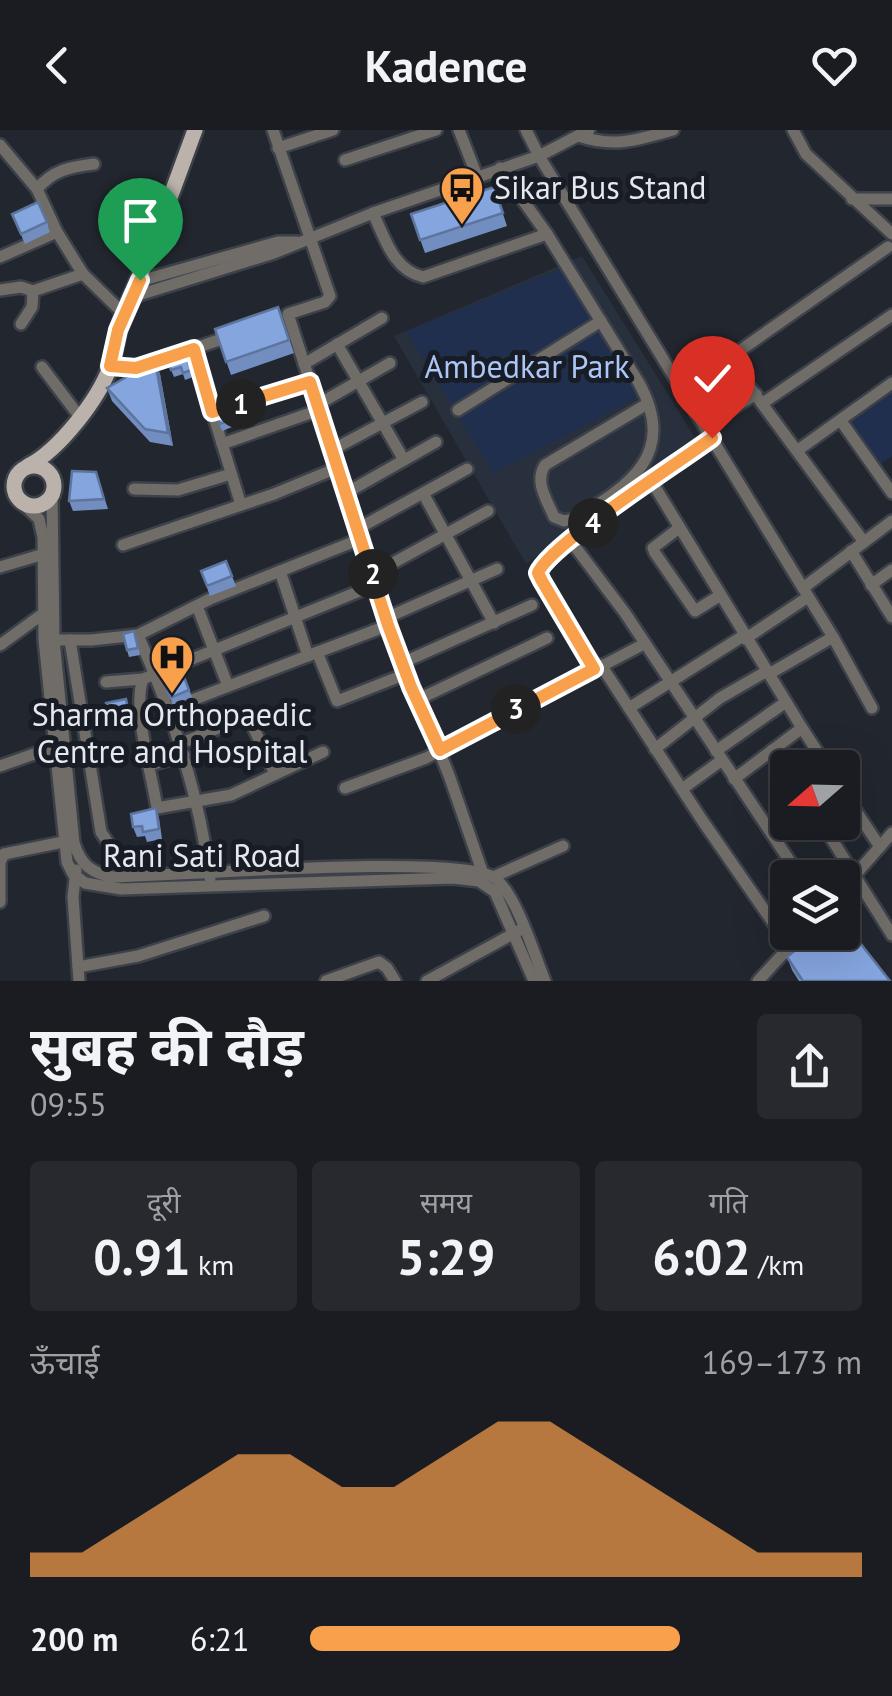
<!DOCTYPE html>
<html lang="hi">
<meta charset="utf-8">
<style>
body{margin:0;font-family:"PT Sans","Noto Sans Devanagari",sans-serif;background:#27292f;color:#f1f3f6;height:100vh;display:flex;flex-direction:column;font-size:38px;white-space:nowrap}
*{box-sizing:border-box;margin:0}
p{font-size:32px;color:#9fa1a5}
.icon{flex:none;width:55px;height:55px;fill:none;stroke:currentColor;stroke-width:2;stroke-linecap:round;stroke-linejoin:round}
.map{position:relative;height:851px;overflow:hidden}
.sheet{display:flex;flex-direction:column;background:#1a1c22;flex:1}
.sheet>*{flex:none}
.needle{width:65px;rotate:250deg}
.fabs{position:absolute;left:770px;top:620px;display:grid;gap:20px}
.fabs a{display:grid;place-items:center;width:90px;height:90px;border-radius:10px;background:#1a1c22;box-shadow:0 10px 40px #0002,0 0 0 2px #383a40;font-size:50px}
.pin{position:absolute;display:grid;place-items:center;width:85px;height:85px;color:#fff;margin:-102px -42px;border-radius:50% 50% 50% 0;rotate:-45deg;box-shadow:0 0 10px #0007}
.pin .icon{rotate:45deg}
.km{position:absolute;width:50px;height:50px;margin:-25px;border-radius:50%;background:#222;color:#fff;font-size:28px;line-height:50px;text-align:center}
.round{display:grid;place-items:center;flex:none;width:105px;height:105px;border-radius:10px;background:#27292f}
.headline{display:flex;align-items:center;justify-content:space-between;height:170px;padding:0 30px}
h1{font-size:55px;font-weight:700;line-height:75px}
.metrics{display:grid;grid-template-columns:repeat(3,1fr);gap:15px;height:170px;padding:10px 30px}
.metrics div{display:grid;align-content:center;border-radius:10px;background:#27292f;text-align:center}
.metrics b{font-size:50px;font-weight:700}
.metrics small{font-size:28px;font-weight:400}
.metrics p{font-size:28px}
.chart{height:280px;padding:20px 30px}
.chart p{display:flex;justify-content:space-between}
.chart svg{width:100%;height:180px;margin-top:10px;fill:#f9a04c;opacity:.7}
ul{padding:0 30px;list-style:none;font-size:32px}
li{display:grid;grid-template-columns:160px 120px 1fr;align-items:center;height:75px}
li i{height:25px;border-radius:12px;background:#f9a04c}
header{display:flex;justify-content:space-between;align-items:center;height:130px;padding:0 30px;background:#1a1c22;font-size:45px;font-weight:700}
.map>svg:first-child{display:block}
.built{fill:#29303d}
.green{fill:#202f4d}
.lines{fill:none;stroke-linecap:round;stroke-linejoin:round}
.minor-casing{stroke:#3d4149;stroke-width:16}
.major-casing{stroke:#3d4149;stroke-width:20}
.minor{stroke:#706c68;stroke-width:11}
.major{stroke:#bab2ab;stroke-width:15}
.wall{fill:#728ec0}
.shaded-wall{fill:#5d749c}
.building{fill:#85a5df;stroke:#5d749c;stroke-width:2.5}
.route-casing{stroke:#fff;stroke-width:20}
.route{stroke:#f9a04c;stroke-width:12}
.labels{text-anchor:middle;stroke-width:10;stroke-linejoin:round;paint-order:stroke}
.poi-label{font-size:32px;fill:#e5e8ee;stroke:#181c24;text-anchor:start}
.park-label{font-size:32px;fill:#acc7f7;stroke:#181c24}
.street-label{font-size:32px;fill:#e5e8ee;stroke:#181c24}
</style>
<header><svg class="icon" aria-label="back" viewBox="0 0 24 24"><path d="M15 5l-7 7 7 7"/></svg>Kadence<svg class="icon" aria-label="heart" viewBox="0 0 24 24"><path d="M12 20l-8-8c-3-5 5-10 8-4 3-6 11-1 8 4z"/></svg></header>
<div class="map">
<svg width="892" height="851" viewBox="0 0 892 851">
<rect width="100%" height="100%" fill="#22262e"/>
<!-- built -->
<polygon class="built" points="582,126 697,311 526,434 394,206"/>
<!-- green -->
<g class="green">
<polygon points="566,137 641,265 494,343 406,201"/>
<polygon points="892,260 892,326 878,336 843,295"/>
</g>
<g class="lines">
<!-- minor casing -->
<g class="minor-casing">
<g id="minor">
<polyline points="273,0 330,166 325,172 288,184 389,495 450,648 482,741"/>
<polyline points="459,0 477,46"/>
<polyline points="526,0 539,26 589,0"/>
<polyline points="793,0 806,24 892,104"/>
<path d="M578 6C616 18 636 10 673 0"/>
<polyline points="0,15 37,59 57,102 83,144 124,184"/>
<polyline points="278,18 333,0"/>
<polyline points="345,30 436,0"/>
<path d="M500 38 547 104 639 253C678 324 630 356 573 389L564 391 554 387C547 370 534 352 545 335L647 274"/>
<path d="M37 59C53 40 70 37 94 34"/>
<polyline points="852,69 892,69"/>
<path d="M373 83C385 108 393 140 423 147L547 104"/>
<polyline points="0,127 57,102"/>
<polyline points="140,151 278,112 297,112"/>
<polyline points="0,160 21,157 33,161 83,144"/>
<polyline points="132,167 274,123 373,83 539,26 833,507 872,578"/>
<polyline points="21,194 32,177 33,161"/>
<polyline points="337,214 404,330"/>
<polyline points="193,219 241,375"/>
<polyline points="729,229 864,412"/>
<polyline points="304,234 382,188"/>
<polyline points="110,236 136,239 230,206"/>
<polyline points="42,237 79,286"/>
<polyline points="682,261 888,117"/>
<polyline points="763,273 892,185"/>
<polyline points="317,275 390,233"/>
<polyline points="458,280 601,191"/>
<polyline points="211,282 310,252"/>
<polyline points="841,291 892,363"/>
<polyline points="704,296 756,264"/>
<polyline points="222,314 319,280"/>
<polyline points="332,320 422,272"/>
<polyline points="798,320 892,253"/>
<polyline points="652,352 802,598 734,649"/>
<polyline points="134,359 178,360 231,344"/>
<polyline points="346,363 436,312"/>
<path d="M52 364 54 510 74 713C81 735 91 743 113 747 173 746 463 723 495 748 517 766 534 824 545 851"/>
<polyline points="424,365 494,493"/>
<polyline points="22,373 39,389 43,407 44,510 67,732 73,744 85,753 121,759 453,748 479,751 495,762 534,851"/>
<polyline points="359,398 467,339"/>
<polyline points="679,398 653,418 655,423 695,481 719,466"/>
<polyline points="570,410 625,483 801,748"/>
<polyline points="123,415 274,364 337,338"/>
<polyline points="851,421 892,487"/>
<polyline points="0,437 44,424"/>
<polyline points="280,441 308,526"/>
<polyline points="373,444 488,381"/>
<polyline points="871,455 892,440"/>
<polyline points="803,458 892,391"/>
<polyline points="197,476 228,556"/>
<polyline points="386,488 497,439"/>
<path d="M138 505C172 582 199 663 210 748"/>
<polyline points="745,509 808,467"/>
<polyline points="48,510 91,510 138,505 210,469 363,408"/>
<polyline points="70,510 101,702 130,746"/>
<polyline points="0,515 44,483"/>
<polyline points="317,522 337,571 406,544"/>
<polyline points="402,533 532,475"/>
<polyline points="601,535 702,690 790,817"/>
<path d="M594 539 542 451 538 443C550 415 679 332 712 308"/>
<polyline points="769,544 833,507"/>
<path d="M143 549C132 578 152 645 157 678L231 665 323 622"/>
<polyline points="106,552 143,549 377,454"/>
<polyline points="417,570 547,508"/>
<polyline points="629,578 743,506"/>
<polyline points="166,580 389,495"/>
<polyline points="802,598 828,638"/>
<polyline points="179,614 248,586 275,644"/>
<polyline points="655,619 720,568 767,541"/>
<polyline points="772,620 788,643"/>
<polyline points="716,621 786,572"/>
<polyline points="150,635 184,625"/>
<polyline points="0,636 54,617"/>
<polyline points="345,658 426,628 644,514"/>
<polyline points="682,659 722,630"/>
<polyline points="842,660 880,717"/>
<polyline points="821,692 892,805"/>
<polyline points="0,732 4,724 63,712"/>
<polyline points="0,735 0,772"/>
<polyline points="76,740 73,767 79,851"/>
<polyline points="493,747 563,716"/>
<polyline points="842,760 892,703"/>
<polyline points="78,837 138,826 264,786"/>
<polyline points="326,851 379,832 387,838 395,851"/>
<polyline points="427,851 520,800"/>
<polyline points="758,851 803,802"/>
</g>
</g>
<!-- major casing -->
<g class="major-casing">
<g id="major">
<circle cx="34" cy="356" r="20"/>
<path d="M28 336C59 320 98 270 110 237 116 220 116 202 123 186 150 125 172 62 195 0"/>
</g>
</g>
<!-- minor -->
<use href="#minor" class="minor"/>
<!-- major -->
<use href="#major" class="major"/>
</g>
<!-- wall -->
<g class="wall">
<polygon points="494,57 507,96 425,123 411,84"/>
<polygon points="12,84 47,92 50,102 25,114"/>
<polygon points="278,177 294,223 231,245 215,199"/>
<polygon points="183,219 193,247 185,250 183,244 174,247 165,225"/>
<polygon points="155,231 160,244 173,316 150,312 112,271 107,258"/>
<polygon points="235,275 242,293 222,301 215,283"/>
<polygon points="96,342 108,379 73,381 69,371"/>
<polygon points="226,431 236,456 210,466 201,441"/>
<polygon points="137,508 140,525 129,527 127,520"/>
<polygon points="184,547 192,567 173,575 165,555"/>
<polygon points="126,569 132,591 111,595 109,588"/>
<polygon points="156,678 159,688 162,709 147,712 145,706 137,707 133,697"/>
<polygon points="787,827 890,851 799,851 792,840"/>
</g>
<!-- shaded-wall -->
<polygon class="shaded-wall" points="155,231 160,244 173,316 168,303"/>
<!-- building -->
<g class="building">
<polygon points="494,57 503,83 420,110 411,84"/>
<polygon points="38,72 47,92 21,104 12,84"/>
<polygon points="278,177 289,210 226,232 215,199"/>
<polygon points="183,219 191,240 183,243 181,237 171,240 165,225"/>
<polygon points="155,231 168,303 145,299 107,258"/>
<polygon points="235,275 239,287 220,294 215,283"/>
<polygon points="72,341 96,342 104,369 69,371"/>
<polygon points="226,431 232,446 207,456 201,441"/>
<polygon points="134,501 138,518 127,520 123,504"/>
<polygon points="184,547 189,560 170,568 165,555"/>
<polygon points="126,569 129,584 109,588 106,573"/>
<polygon points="156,678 159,699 143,702 142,696 133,697 131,684"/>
<polygon points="842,790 890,851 803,851 787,827 817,802 842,802"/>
</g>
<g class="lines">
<!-- route casing -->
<g class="route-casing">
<path id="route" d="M140 150 118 200 110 236 136 238 194 219 212 282 310 252 388 495 411 557 440 620 594 539 542 451 538 443C549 415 680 332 712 308"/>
</g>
<!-- route -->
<use href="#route" class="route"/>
</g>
<!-- icons -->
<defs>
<g id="bus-pin" transform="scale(2.25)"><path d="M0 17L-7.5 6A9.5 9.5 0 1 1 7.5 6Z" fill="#f9a04c" stroke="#181c24"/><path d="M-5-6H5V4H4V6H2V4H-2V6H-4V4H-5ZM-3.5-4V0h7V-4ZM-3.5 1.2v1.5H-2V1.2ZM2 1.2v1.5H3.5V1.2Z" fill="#111"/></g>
<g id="hospital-pin" transform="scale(2.25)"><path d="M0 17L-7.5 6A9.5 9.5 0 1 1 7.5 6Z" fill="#f9a04c" stroke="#181c24"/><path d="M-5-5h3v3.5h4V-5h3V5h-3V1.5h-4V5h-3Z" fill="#111"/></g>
</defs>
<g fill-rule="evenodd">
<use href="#bus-pin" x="462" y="58"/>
<use href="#hospital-pin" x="172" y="527"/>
</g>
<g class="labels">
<!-- poi labels -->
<g class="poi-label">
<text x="494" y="69">Sikar Bus Stand</text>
<text x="172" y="596" text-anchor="middle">Sharma Orthopaedic<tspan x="172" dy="37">Centre and Hospital</tspan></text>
</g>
<!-- park labels -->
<g class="park-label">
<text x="527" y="248">Ambedkar Park</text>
</g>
<!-- street labels -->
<g class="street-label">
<text x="202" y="737">Rani Sati Road</text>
</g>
</g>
</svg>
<div class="fabs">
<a><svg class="needle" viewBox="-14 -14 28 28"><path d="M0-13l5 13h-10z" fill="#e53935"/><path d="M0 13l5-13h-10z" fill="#9fa1a5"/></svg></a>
<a><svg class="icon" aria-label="layers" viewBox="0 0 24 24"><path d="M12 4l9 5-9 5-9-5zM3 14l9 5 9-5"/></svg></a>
</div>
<div class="pin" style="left:140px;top:150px;background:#1e9e55"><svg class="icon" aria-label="arrive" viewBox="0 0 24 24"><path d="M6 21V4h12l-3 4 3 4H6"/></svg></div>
<div class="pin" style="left:712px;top:308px;background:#d93025"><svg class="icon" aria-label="check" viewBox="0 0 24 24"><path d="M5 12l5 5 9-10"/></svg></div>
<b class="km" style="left:241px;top:274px">1</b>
<b class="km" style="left:373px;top:444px">2</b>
<b class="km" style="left:516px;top:579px">3</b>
<b class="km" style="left:593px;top:393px">4</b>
</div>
<section class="sheet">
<div class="headline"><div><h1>सुबह की दौड़</h1><p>09:55</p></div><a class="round"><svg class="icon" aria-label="share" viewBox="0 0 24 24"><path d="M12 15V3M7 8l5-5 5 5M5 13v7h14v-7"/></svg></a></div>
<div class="metrics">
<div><p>दूरी</p><b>0.91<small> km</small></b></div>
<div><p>समय</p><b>5:29</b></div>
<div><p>गति</p><b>6:02<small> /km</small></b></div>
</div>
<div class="chart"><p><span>ऊँचाई</span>169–173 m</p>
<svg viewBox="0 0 160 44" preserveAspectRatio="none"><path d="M0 44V38L10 38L20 30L30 22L40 14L50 14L60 22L70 22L80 14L90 6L100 6L110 14L120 22L130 30L140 38L150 38L160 38V44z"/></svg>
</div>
<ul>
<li><b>200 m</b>6:21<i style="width:67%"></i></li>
</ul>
</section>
